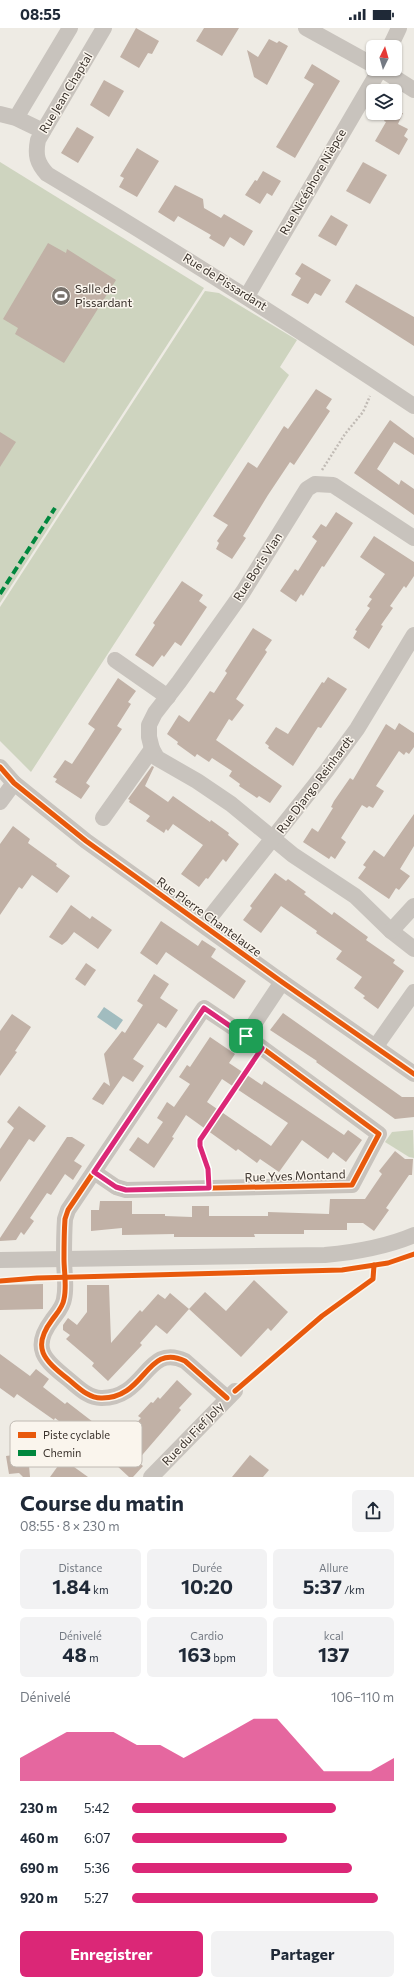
<!DOCTYPE html>
<html lang="fr">
<meta charset="utf-8">
<style>
body{margin:0;font-family:Commissioner,sans-serif;background:#f2f2f3;color:#1f2937;height:100vh;display:flex;flex-direction:column;font-size:15px;white-space:nowrap}
*{box-sizing:border-box;margin:0}
p{font-size:13px;color:#747a83}
.icon{flex:none;width:22px;height:22px;fill:none;stroke:currentColor;stroke-width:2;stroke-linecap:round;stroke-linejoin:round}
.map{position:relative;height:1449px;overflow:hidden}
.panel{display:flex;flex-direction:column;background:#fff;flex:1}
.panel>*{flex:none}
.needle{width:26px;rotate:5deg}
.buttons{position:absolute;left:366px;top:12px;display:grid;gap:8px}
.buttons a{display:grid;place-items:center;width:36px;height:36px;border-radius:6px;background:#fff;box-shadow:0 1px 3px #0004;font-size:20px}
.pin{position:absolute;display:grid;place-items:center;width:34px;height:34px;color:#fff;margin:-17px;border-radius:8px;box-shadow:0 2px 6px #0006}
.round{display:grid;place-items:center;flex:none;width:42px;height:42px;border-radius:6px;background:#f2f2f3}
.summary{display:flex;align-items:center;justify-content:space-between;height:68px;padding:0 20px}
h1{font-size:22px;font-weight:700;line-height:30px}
.stats{display:grid;grid-template-columns:repeat(3,1fr);gap:6px;height:68px;padding:4px 20px}
.stats div{display:grid;align-content:center;border-radius:6px;background:#f2f2f3;text-align:center}
.stats b{font-size:20px;font-weight:700}
.stats small{font-size:11px;font-weight:400}
.stats p{font-size:11px}
.chart{height:112px;padding:8px 20px}
.chart p{display:flex;justify-content:space-between}
.chart svg{width:100%;height:72px;margin-top:4px;fill:#db2777;opacity:.7}
.button{display:flex;gap:8px;margin-top:auto;padding:8px 20px}
.button a{flex:1;height:46px;border-radius:6px;background:#db2777;color:#fff;font-size:16px;font-weight:700;line-height:46px;text-align:center}
.button a+a{background:#f2f2f3;color:#1f2937}
ul{padding:0 20px;list-style:none;font-size:13px}
li{display:grid;grid-template-columns:64px 48px 1fr;align-items:center;height:30px}
li i{height:10px;border-radius:5px;background:#db2777}
.status{display:flex;justify-content:space-between;align-items:center;height:28px;padding:0 20px;background:#fff;direction:ltr}
.status svg{height:11px;fill:currentColor}
.map>svg:first-child{display:block}
.green{fill:#ced4bf}
.water{fill:#a1bcbf}
.building{fill:#c1b1a6;fill-rule:evenodd}
.lines{fill:none;stroke-linecap:round;stroke-linejoin:round}
.path{stroke:#c1bbb5;stroke-width:2.5;stroke-dasharray:2 2;stroke-linecap:butt}
.minor{stroke:#c8c3bd;stroke-width:16}
.quiet{stroke:#00873e;stroke-width:4;stroke-dasharray:8 4;stroke-linecap:butt}
.cycleway-casing{stroke:#faf5ed;stroke-width:8}
.cycleway{stroke:#e8590c;stroke-width:5}
.route-casing{stroke:#fff;stroke-width:8}
.route{stroke:#db2777;stroke-width:5}
.labels{text-anchor:middle;stroke-width:3;stroke-linejoin:round;paint-order:stroke}
.street-label{font-size:12px;fill:#39312b;stroke:#faf5ed}
.poi-label{font-size:12px;fill:#39312b;stroke:#faf5ed;text-anchor:start}
.key{fill:#faf5ed;stroke:#c0bab3;stroke-width:1}
.key-label{font-size:11px;fill:#39312b}
</style>
<div class="status"><b>08:55</b><svg viewBox="0 0 49 12"><path d="M0 12V9h3v3zM5 12V6h3v6zM10 12V3h3v9zM15 12V0h3v12zM26 1h20v11H26zM47 4h2v5h-2z"/></svg></div>
<div class="map">
<svg width="414" height="1449" viewBox="0 0 414 1449">
<rect width="100%" height="100%" fill="#eeebe4"/>
<!-- green -->
<g class="green">
<polygon points="0,134 204,260 0,575"/>
<polygon points="205,263 219,265 297,312 280,339 289,347 31,744 0,713 0,579"/>
<polygon points="413,1102 414,1130 409,1129 385,1114 392,1104"/>
</g>
<!-- water -->
<polygon class="water" points="104,979 123,992 116,1002 97,989"/>
<!-- building -->
<g class="building">
<polygon points="136,0 159,13 152,26 148,25 139,40 120,29"/>
<polygon points="204,0 239,0 222,28 196,13"/>
<polygon points="269,11 277,15 279,13 288,18 267,57 254,49 247,22 258,29"/>
<polygon points="312,36 340,53 295,130 276,119 314,56 304,50"/>
<polygon points="104,52 124,63 109,89 90,77"/>
<polygon points="388,85 403,85 398,96 408,101 404,108 408,111 399,127 375,113 386,94 384,93"/>
<polygon points="77,99 94,109 78,135 61,125"/>
<polygon points="137,120 159,133 137,169 119,159 124,150 120,148"/>
<polygon points="363,134 387,147 370,176 346,163"/>
<polygon points="263,143 281,153 272,168 267,165 260,176 245,167 255,152 257,153"/>
<polygon points="175,157 203,171 204,180 221,190 224,186 253,203 244,218 230,209 224,219 209,210 211,207 178,188 174,194 158,184"/>
<polygon points="331,187 348,197 336,218 318,208"/>
<polygon points="48,215 66,225 67,221 116,252 64,335 15,306 18,300 3,291"/>
<polygon points="302,235 331,252 321,268 315,265 308,276 291,267 301,250 295,246"/>
<polygon points="356,256 414,289 414,318 345,274"/>
<polygon points="316,361 332,371 326,380 330,383 294,437 290,434 268,467 243,508 246,510 232,531 216,521 219,515 217,513 228,497 213,488 248,434 257,440 284,398 288,401"/>
<polygon points="390,392 414,410 414,427 394,414 377,441 399,457 401,452 414,461 414,487 354,445"/>
<polygon points="0,404 16,414 0,439"/>
<polygon points="336,484 353,495 324,539 322,538 303,568 301,566 296,574 280,563 295,541 298,543 317,513 312,509 321,496 326,499"/>
<polygon points="374,508 414,534 414,548 406,560 404,558 390,578 393,580 381,597 383,598 369,621 353,610 357,603 355,602 370,580 367,578 372,571 369,569 385,546 360,529"/>
<polygon points="182,553 203,567 199,573 207,579 181,618 175,614 164,629 162,627 153,639 135,627 155,597 153,595"/>
<polygon points="253,600 272,612 265,622 267,624 236,671 244,677 232,693 229,691 216,712 282,758 270,775 259,768 257,770 239,758 240,756 229,748 232,743 212,730 209,734 197,726 195,729 177,716 178,714 167,706 179,687 189,694 210,663 214,665 227,645 225,643"/>
<polygon points="328,649 347,661 321,700 318,699 293,738 268,720 269,718 265,715 276,699 288,706 322,654 324,655"/>
<polygon points="118,650 136,663 128,674 131,676 117,698 122,701 86,755 90,758 81,771 55,754 57,751 53,749 65,732 72,736 82,721 95,701 88,696"/>
<polygon points="399,695 414,705 414,719 409,726 406,724 404,727 399,723 376,758 384,763 373,780 369,778 367,780 362,777 341,810 346,814 335,831 331,828 329,831 303,814 312,800 318,804 333,780 331,779 334,773 350,750 353,752 386,696 395,702"/>
<polygon points="152,738 154,739 145,758 168,774 173,768 210,794 211,792 229,805 228,807 239,816 226,834 223,831 208,851 206,850 199,859 181,846 203,817 173,796 168,803 166,801 164,805 146,793 150,788 129,774 130,772 128,771"/>
<polygon points="414,786 414,818 400,841 410,848 399,862 396,860 389,871 358,850 366,839 363,837 374,822 384,829"/>
<polygon points="13,798 30,811 28,815 57,836 56,838 70,848 57,865 32,847 22,861 19,859 0,887 0,816"/>
<polygon points="275,845 286,853 288,851 306,864 304,866 332,887 334,884 368,909 366,912 395,932 393,935 404,943 378,981 363,970 365,968 354,960 362,949 336,931 342,923 316,905 317,903 281,878 261,905 243,892 252,880 250,878"/>
<polygon points="71,877 90,891 92,888 112,902 98,921 74,904 67,913 62,917 49,909"/>
<polygon points="161,893 198,918 202,912 216,921 211,929 246,953 234,971 166,924 157,937 140,925"/>
<polygon points="86,935 96,942 85,958 75,951"/>
<polygon points="154,946 169,956 160,970 178,982 166,1000 158,995 133,1031 144,1038 133,1054 123,1048 103,1077 92,1071 104,1054 110,1058 104,1026 122,1003 125,1005 143,977 137,973"/>
<polygon points="283,985 402,1069 414,1069 414,1089 395,1091 316,1034 317,1033 270,1002"/>
<polygon points="12,986 31,999 15,1023 17,1024 0,1048 0,1003"/>
<path d="M210 1009 235 1026 229 1035 262 1057 264 1053 344 1107 348 1102 362 1112 346 1134 333 1124 328 1131 302 1112 279 1144 260 1131 257 1135 238 1121 236 1123 186 1087 172 1109 174 1110 154 1140 129 1122 138 1109 148 1116 163 1094 157 1090 167 1074 174 1079 190 1056 179 1049 187 1037 190 1039ZM222 1051 288 1095 271 1118 207 1074Z"/>
<polygon points="19,1078 46,1098 34,1114 29,1111 0,1154 0,1121 14,1100 7,1094"/>
<polygon points="67,1109 72,1109 85,1117 74,1133 82,1138 73,1152 65,1146 51,1167 47,1165 30,1190 34,1193 24,1207 21,1204 16,1212 0,1213 0,1210"/>
<polygon points="395,1123 405,1131 413,1131 412,1147 409,1147 386,1180 389,1182 374,1203 363,1195 347,1195 347,1202 304,1202 304,1206 254,1206 255,1209 174,1209 174,1206 122,1207 122,1200 91,1203 91,1182 99,1182 100,1173 132,1173 132,1186 165,1186 165,1188 192,1189 192,1178 209,1178 209,1188 268,1188 268,1184 329,1186 330,1171 365,1171 382,1146 379,1143"/>
<polygon points="254,1252 288,1284 271,1303 268,1300 241,1329 189,1281 205,1264 226,1283"/>
<polygon points="43,1256 43,1281 0,1282 0,1257"/>
<polygon points="87,1257 109,1257 111,1315 140,1282 142,1284 158,1266 165,1271 170,1265 189,1281 167,1306 156,1297 140,1315 142,1317 108,1353 92,1338 94,1335 66,1311 70,1307 63,1302 63,1297 68,1290 77,1297 87,1284"/>
<polygon points="0,1326 30,1348 36,1341 49,1351 43,1359 65,1376 67,1374 119,1414 141,1390 138,1388 151,1374 153,1375 158,1369 160,1371 177,1352 192,1366 179,1380 181,1382 137,1433 143,1438 133,1449 129,1449 101,1423 99,1424 55,1390 54,1392 17,1366 14,1370 0,1360"/>
<polygon points="28,1425 30,1449 23,1449 19,1445 9,1446 6,1428"/>
<polygon points="250,1427 269,1442 263,1449 232,1449"/>
<polygon points="63,1431 88,1449 50,1449"/>
</g>
<g class="lines">
<!-- path -->
<g class="path">
<polyline points="322,442 345,406 363,384 370,368"/>
<path d="M208 1146C208 1134 199 1124 200 1112L253 1033"/>
</g>
<!-- minor -->
<g class="minor">
<path d="M104 0 38 112C35 127 37 135 47 146 171 220 293 298 414 378"/>
<polyline points="306,0 373,37"/>
<polyline points="390,19 399,0"/>
<polyline points="381,41 414,62"/>
<polyline points="0,86 16,90 43,103"/>
<polyline points="16,90 70,0"/>
<polyline points="247,268 380,41"/>
<polyline points="414,510 333,457 315,456 307,461 243,564 179,654 155,685 149,697 149,709 152,721 157,730 197,753 231,776 293,827 355,868 391,903 414,921"/>
<polyline points="115,632 168,669"/>
<polyline points="0,739 14,755 86,813 282,954 414,1046"/>
<polyline points="0,774 14,755"/>
<polyline points="103,790 152,721"/>
<polyline points="204,897 327,742 357,701 414,607"/>
<polyline points="391,903 414,878"/>
<polyline points="246,1008 282,954"/>
<polyline points="376,1018 414,964"/>
<path d="M94 1144 116 1159 126 1162 352 1157 379 1106 246 1008 204 980 68 1182 65 1191C64 1205 64 1218 64 1231 64 1244 67 1258 64 1271 63 1279 57 1285 52 1292 31 1320 44 1332 68 1351 78 1359 88 1370 101 1370 146 1371 146 1314 185 1333L227 1370"/>
<path d="M0 1232 325 1227C356 1224 386 1219 414 1207"/>
<polyline points="151,1449 235,1363"/>
</g>
<!-- quiet -->
<polyline class="quiet" points="0,566 55,480"/>
<!-- cycleway casing -->
<g class="cycleway-casing">
<g id="cycleway">
<polyline points="0,739 14,755 86,813 282,954 414,1046"/>
<path d="M94 1144 116 1159 126 1162 352 1157 379 1106 246 1008 204 980 68 1182 65 1191C64 1205 64 1218 64 1231 64 1244 67 1258 64 1271 63 1279 57 1285 52 1292 31 1320 44 1332 68 1351 78 1359 88 1370 101 1370 146 1371 146 1314 185 1333L227 1370"/>
<polyline points="0,1253 37,1250 342,1242 388,1235 414,1226"/>
<polyline points="235,1363 322,1288 373,1251 374,1237"/>
</g>
</g>
<!-- cycleway -->
<use href="#cycleway" class="cycleway"/>
</g>
<g class="lines">
<!-- route casing -->
<g class="route-casing">
<polygon id="route" points="204,980 262,1020 200,1112 200,1118 208,1141 209,1160 126,1162 116,1159 94,1144"/>
</g>
<!-- route -->
<use href="#route" class="route"/>
</g>
<!-- icons -->
<defs>
<g id="stadium-disc" transform="scale(1)"><circle r="9.5" fill="#78726c" stroke="#faf5ed"/><path d="M0-5a6.5 5 0 1 0 0 10a6.5 5 0 1 0 0-10ZM-3.5-1.8h7v3.6h-7Z" fill="#fff"/></g>
</defs>
<g fill-rule="evenodd">
<use href="#stadium-disc" x="61" y="268"/>
</g>
<g class="labels">
<!-- street labels -->
<g class="street-label">
<text transform="translate(66 65) rotate(-59)" y="4">Rue Jean Chaptal</text>
<text transform="translate(313 154) rotate(-60)" y="4">Rue Nicéphore Nièpce</text>
<text transform="translate(225 254) rotate(32)" y="4">Rue de Pissardant</text>
<text transform="translate(258 539) rotate(-57)" y="4">Rue Boris Vian</text>
<text transform="translate(315 757) rotate(-53)" y="4">Rue Django Reinhardt</text>
<text transform="translate(209 889) rotate(36)" y="4">Rue Pierre Chantelauze</text>
<text transform="translate(295 1148) rotate(-2)" y="4">Rue Yves Montand</text>
<text transform="translate(193 1406) rotate(-46)" y="4">Rue du Fief Joly</text>
</g>
<!-- poi labels -->
<g class="poi-label">
<text x="75" y="265">Salle de<tspan x="75" dy="14">Pissardant</tspan></text>
</g>
</g>
<!-- legend -->
<rect x="10" y="1393" width="132" height="46" rx="6" class="key"/>
<rect x="18" y="1404" width="18" height="6" fill="#e8590c"/>
<rect x="18" y="1422" width="18" height="6" fill="#00873e"/>
<g class="key-label">
<text x="43" y="1411">Piste cyclable</text>
<text x="43" y="1429">Chemin</text>
</g>
</svg>
<div class="buttons">
<a><svg class="needle" viewBox="-14 -14 28 28"><path d="M0-13l5 13h-10z" fill="#e53935"/><path d="M0 13l5-13h-10z" fill="#747a83"/></svg></a>
<a><svg class="icon" aria-label="layers" viewBox="0 0 24 24"><path d="M12 4l9 5-9 5-9-5zM3 14l9 5 9-5"/></svg></a>
</div>
<div class="pin" style="left:246px;top:1008px;background:#1e9e55"><svg class="icon" aria-label="arrive" viewBox="0 0 24 24"><path d="M6 21V4h12l-3 4 3 4H6"/></svg></div>
</div>
<section class="panel">
<div class="summary"><div><h1>Course du matin</h1><p>08:55 · 8 × 230 m</p></div><a class="round"><svg class="icon" aria-label="share" viewBox="0 0 24 24"><path d="M12 15V3M7 8l5-5 5 5M5 13v7h14v-7"/></svg></a></div>
<div class="stats">
<div><p>Distance</p><b>1.84<small> km</small></b></div>
<div><p>Durée</p><b>10:20</b></div>
<div><p>Allure</p><b>5:37<small> /km</small></b></div>
</div>
<div class="stats">
<div><p>Dénivelé</p><b>48<small> m</small></b></div>
<div><p>Cardio</p><b>163<small> bpm</small></b></div>
<div><p>kcal</p><b>137</b></div>
</div>
<div class="chart"><p><span>Dénivelé</span>106–110 m</p>
<svg viewBox="0 0 160 44" preserveAspectRatio="none"><path d="M0 44V30L10 22L20 14L30 14L40 14L50 22L60 22L70 30L80 22L90 14L100 6L110 6L120 22L130 38L140 38L150 38L160 30V44z"/></svg>
</div>
<ul>
<li><b>230 m</b>5:42<i style="width:78%"></i></li>
<li><b>460 m</b>6:07<i style="width:59%"></i></li>
<li><b>690 m</b>5:36<i style="width:84%"></i></li>
<li><b>920 m</b>5:27<i style="width:94%"></i></li>
</ul>
<div class="button"><a>Enregistrer</a><a>Partager</a></div>
</section>
